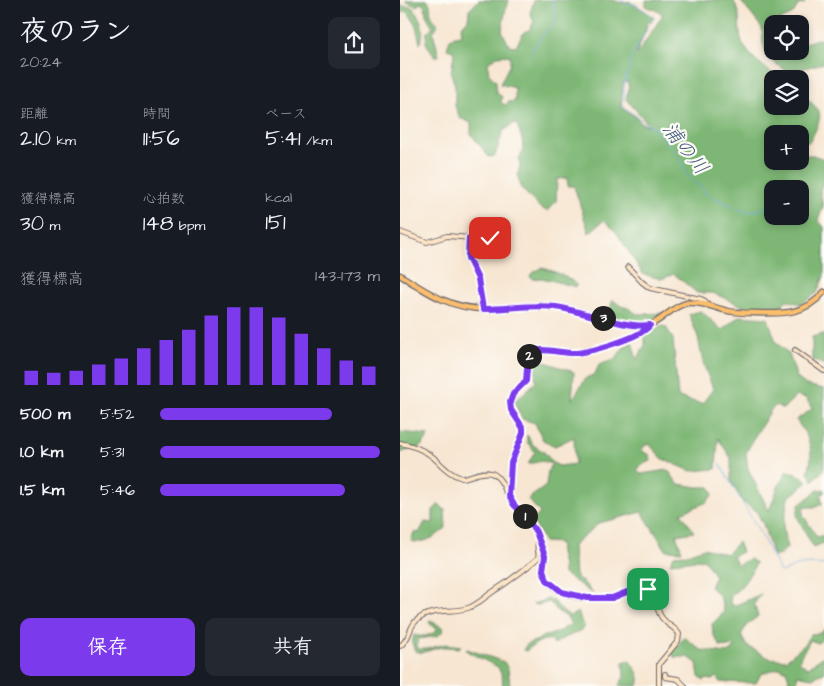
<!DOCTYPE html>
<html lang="ja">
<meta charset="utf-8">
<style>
body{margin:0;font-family:"Architects Daughter","Klee One",sans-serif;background:#242831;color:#f1f3f6;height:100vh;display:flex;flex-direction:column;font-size:19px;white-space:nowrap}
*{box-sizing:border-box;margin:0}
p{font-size:16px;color:#9ea1a6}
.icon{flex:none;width:28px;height:28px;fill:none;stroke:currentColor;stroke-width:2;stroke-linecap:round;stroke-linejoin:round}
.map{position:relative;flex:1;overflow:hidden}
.sheet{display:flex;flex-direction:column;background:#171b24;width:400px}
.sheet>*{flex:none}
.buttons{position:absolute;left:364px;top:15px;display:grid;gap:10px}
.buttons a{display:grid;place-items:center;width:45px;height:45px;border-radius:10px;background:#171b24;box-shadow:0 2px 8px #0003;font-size:25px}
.pin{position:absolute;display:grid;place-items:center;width:42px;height:42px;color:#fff;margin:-21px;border-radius:10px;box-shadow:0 2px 8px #0006}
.km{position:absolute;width:25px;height:25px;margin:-12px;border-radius:50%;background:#222;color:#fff;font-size:14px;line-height:25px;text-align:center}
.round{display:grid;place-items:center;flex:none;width:52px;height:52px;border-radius:10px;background:#242831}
.head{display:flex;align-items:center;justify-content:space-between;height:85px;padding:0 20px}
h1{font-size:28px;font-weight:600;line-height:38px}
.stats{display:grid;grid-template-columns:repeat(3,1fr);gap:8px;height:85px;padding:5px 20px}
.stats div{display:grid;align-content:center}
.stats b{font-size:21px;font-weight:600}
.stats small{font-size:14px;font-weight:400}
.stats p{font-size:14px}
.chart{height:140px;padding:10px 20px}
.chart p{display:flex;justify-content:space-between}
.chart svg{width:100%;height:90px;margin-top:5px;stroke:#7c3aed;stroke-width:6}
.primary-button{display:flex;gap:10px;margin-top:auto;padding:10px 20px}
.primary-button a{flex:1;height:58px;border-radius:10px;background:#7c3aed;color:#fff;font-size:20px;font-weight:600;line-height:58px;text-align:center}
.primary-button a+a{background:#242831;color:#f1f3f6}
ul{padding:0 20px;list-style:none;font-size:16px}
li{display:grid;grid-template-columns:80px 60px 1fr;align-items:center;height:38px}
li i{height:12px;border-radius:6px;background:#7c3aed}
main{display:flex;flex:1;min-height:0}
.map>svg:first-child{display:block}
.forest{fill:#7eb775;stroke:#506c58;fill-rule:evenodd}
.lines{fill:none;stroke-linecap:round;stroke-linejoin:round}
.stream{stroke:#6ea9de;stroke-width:1}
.secondary-casing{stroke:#6d6770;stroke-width:6}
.primary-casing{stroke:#6d6770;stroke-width:7}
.secondary{stroke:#fde5c5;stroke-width:4}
.primary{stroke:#fabe6d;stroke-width:4.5}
.route-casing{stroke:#fff;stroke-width:10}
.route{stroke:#7c3aed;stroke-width:6}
.labels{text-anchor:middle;stroke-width:4.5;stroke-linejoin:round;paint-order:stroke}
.water-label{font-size:20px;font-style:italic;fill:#40587c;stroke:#fdfcf7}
</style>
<main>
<section class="sheet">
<div class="head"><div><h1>夜のラン</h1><p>20:24</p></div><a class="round"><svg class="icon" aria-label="share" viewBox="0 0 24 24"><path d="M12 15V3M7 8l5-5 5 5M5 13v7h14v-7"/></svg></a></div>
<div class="stats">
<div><p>距離</p><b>2.10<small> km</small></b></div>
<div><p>時間</p><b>11:56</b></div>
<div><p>ペース</p><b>5:41<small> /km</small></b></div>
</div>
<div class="stats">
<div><p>獲得標高</p><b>30<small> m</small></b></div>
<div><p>心拍数</p><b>148<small> bpm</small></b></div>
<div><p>kcal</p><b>151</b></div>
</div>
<div class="chart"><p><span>獲得標高</span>143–173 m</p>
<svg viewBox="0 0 160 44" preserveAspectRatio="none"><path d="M5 44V37M15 44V38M25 44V37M35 44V34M45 44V31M55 44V26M65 44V22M75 44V17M85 44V10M95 44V6M105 44V6M115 44V11M125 44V19M135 44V26M145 44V32M155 44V35"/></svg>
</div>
<ul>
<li><b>500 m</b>5:52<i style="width:78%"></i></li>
<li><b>1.0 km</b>5:31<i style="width:100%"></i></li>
<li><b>1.5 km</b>5:46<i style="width:84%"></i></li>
</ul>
<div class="primary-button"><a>保存</a><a>共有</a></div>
</section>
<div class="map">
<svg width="424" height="686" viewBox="0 0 424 686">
<rect width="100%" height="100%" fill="#fdfcf7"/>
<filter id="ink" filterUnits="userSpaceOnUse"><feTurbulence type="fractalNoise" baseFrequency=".02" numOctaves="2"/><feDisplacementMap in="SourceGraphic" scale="10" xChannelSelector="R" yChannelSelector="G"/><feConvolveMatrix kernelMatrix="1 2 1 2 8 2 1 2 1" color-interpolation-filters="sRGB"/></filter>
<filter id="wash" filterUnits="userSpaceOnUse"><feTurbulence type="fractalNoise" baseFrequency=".0096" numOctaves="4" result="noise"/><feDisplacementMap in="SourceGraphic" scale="20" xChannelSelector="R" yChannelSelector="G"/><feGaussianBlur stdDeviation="1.12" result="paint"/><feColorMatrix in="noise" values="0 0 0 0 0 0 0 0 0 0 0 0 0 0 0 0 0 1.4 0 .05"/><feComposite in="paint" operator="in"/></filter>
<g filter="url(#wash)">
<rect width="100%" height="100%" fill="#f7e6d1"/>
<!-- forest -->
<g class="forest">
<path d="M6 0H26L29 2C31 6 30 10 31 14 33 23 43 21 33 32L39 56H34L26 43 27 32 33 27 26 15 25 7 21 3 16 6 7 2Z"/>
<path d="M79 0H109L105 12 102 31 109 45 116 46 124 32 129 30 134 22 130 13 134 0H214L221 3 229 1C237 8 249 11 254 19L247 22 245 32 236 54 238 53 262 16V13L246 6V0H333C343 15 337 28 342 42 349 58 367 68 379 79H372V106H400V94C424 111 424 114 410 141L400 145V134H372V161H400V155H413L424 159V180L420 190 423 207 418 220 424 227V276L417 293 401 304 386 300 380 309 347 308 313 293H297L274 274 261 279 243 274 217 233 204 220 189 233 174 186H168L167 178 157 179 156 202 147 211 139 207 120 187C121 182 118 181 118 176 118 170 121 167 119 160 126 148 122 137 117 125L115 123 103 131 95 156 89 157 71 134V123L60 118 55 106V86L51 73 54 54 53 51 47 49 50 39 55 36 62 35 61 27 68 19 69 10ZM110 55V64L100 84 115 88V101L108 102 107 105 103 104 101 102 102 97 96 92V81L89 74 88 66 89 62 97 56ZM227 81 229 88 226 99C233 109 243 115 249 126L241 123 236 117 223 109 221 105 223 83ZM372 189H400V216H372Z"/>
<polygon points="340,0 405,0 404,4 398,5 393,14 380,20 380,24 372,24 372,51 400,51 402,44 417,39 424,40 424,63 389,72 367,58 363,43 362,28"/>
<path d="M0 6 12 7C21 19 26 29 20 44 18 34 15 16 5 11L0 15Z"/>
<path d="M141 268C150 269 172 278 177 286L176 287 142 278 132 279 130 277 131 274Z"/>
<path d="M213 300 221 306 228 308 237 314 265 313C249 326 234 323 215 318 209 317 202 315 196 312L197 310 209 311Z"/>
<path d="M301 311 322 330 339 316 368 318 376 342 389 354 397 378 406 385 424 389V469L413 481 408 472C415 450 409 437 396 420L412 409 406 398 396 396 383 409 376 405 371 410 355 436 346 453 348 469 369 511 378 487 387 471 401 476 408 482 388 498 383 529 387 548 380 555 373 556 363 524 357 512 343 502 331 481V458L318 438 316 469 291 471 263 459 249 444 244 446 242 451 250 455 251 461 241 465 237 471 241 474 268 470 278 484 298 487H310L313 494 307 502 281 513 294 532 276 535 282 551 266 550 242 512 199 523 173 546 175 576 185 584 193 594 163 573C164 561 158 555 160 543L144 542 133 521 140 513 128 499 146 486 148 471 152 464 142 461 128 464 135 452 127 442V435L133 445 144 452 153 463 159 466 175 464 174 437 155 446 143 440 135 423 122 419 114 402 136 382 134 366 137 359 174 372 172 400 186 378 195 374 199 365 216 358 224 347 232 342 237 360 245 345V333L263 326 266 327 273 339 278 397 302 404 313 389 303 363 298 337 289 314Z"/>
<polygon points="423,334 424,334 424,365 412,359 412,337"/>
<polygon points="0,432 28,435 26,441 19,448 14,448 0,453"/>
<polygon points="424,489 424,493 421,494 422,504 416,507 403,507 403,515 417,537 424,535 424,543 413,547 397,516 399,505 418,490"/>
<path d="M39 504 45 510 46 528C37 536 23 545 11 541L14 532 19 533 25 522 33 523V510Z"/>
<path d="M338 542 342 552 333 556 337 565 350 559 356 563C349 576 343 587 331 595L330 605H336L361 594 354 604 358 616 347 625 341 635 347 646 369 658 386 660 401 648 411 634 420 633 424 629V638L418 643 410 640C407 648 401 653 399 661L407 668 424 656V673L412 678 397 675 398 686H385L389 679 386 670 379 668 361 674 356 683 320 682 319 679 316 677 312 680 305 679 304 681 299 677 297 663 288 657H274L272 654 284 637 301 650 328 653 333 650 334 645 328 647 320 646 313 634 312 624 324 612 320 596 310 587 315 576 304 559 270 563 274 555 287 554 304 548 326 554Z"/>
<path d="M148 599 153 600 163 612 170 616 175 614 178 611 181 621 185 627C176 635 164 636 155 644H153L152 640C141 638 134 645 126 651L123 650 127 644 138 640 143 636C150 637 165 628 171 624L167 617 157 611 150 602 138 605 133 604Z"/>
<path d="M29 620 42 627 43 631 38 636 18 639 17 646 19 649H27L45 644 61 646 59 648C50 647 42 646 34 649 27 651 22 654 15 651L12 643 14 635C22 638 32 635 38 630L30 624Z"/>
<polygon points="67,649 104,662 108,669 110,686 103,686 102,676 98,667 70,653 66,650"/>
<path d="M229 660C235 669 242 675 238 686H219L224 677 223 662Z"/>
</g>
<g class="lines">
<!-- stream -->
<g class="stream">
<polyline points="220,0 229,4 235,4 254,17 230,59 229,71 225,77 223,107 252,127 275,151 282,165 291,180 300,186 306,194 346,212 361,210 370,203"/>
<polyline points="132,55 135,46 145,32 154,24 155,19 153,0"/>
<path d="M320 464 362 536 380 572C385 572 387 570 391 568 400 564 415 563 424 565"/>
</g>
</g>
</g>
<g filter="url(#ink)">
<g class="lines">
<!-- secondary casing -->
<g class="secondary-casing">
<g id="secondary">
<polyline points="0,232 27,242 47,236 84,239 105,230"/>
<polyline points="69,238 68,258 78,279 83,309"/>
<polyline points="228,267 242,282 250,288 301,299 305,301 306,305"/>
<polyline points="395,350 424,371"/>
<path d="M0 443C11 445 24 450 33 457 43 466 49 474 62 478 71 477 82 470 91 473 102 476 106 495 112 503 116 508 121 512 126 517 134 526 140 538 143 550 148 564 138 572 151 585 165 599 195 601 213 597 224 595 237 581 248 589 258 596 255 611 263 619 268 626 275 627 279 634L278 641 259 664V686"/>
<path d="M108 494 111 463 123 433V428L111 410 110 402 113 394 126 381 128 360 131 352C139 346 162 353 173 353 188 353 243 337 250 325"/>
<path d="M0 646C13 637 6 625 23 616 39 608 52 613 68 608 77 605 84 598 91 593 108 582 123 571 138 558 140 551 135 548 139 539"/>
<polyline points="265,674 265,677 278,679 285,686"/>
</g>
</g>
<!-- primary casing -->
<g class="primary-casing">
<path id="primary" d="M0 275C28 293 53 310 88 309 112 308 131 304 157 307 185 311 212 323 239 326 262 326 268 307 287 303 299 301 313 307 324 310 334 313 344 313 355 313 382 314 405 315 424 292"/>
</g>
<!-- secondary -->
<use href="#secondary" class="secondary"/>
<!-- primary -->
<use href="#primary" class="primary"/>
</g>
</g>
<g class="lines" filter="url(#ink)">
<!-- route casing -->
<g class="route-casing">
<path id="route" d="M90 238 82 239 69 238 68 258 78 279 83 309C108 309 130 304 156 307 182 311 227 329 250 325 243 337 188 353 173 353 162 353 138 347 131 352L128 356 126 381 113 394 110 402 111 410 123 428V433L111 463 109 496 114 505 126 517 136 532 145 556 143 570 147 580 162 592 187 598H212L242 586 248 589"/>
</g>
<!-- route -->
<use href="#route" class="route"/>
</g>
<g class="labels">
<!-- water labels -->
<g class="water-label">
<text transform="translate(286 148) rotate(52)" y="7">浦の川</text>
</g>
</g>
</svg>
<div class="buttons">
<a><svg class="icon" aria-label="locate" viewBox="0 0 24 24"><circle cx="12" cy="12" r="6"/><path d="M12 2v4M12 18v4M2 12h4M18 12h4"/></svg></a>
<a><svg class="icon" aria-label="layers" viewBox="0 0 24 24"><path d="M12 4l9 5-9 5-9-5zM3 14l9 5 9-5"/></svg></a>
<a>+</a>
<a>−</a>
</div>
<div class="pin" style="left:248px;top:589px;background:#1e9e55"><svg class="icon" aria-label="arrive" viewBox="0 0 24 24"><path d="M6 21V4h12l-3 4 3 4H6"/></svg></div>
<div class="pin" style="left:90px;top:238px;background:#d93025"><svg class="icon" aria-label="check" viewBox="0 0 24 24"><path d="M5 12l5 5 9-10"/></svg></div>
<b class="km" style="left:125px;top:516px">1</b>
<b class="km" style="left:129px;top:356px">2</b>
<b class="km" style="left:203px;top:318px">3</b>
</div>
</main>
